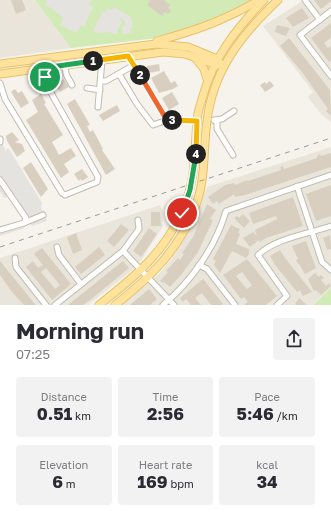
<!DOCTYPE html>
<style>
body{margin:0;font-family:"Golos Text",sans-serif;background:#f2f2f3;color:#2b2b33;height:100vh;display:flex;flex-direction:column;font-size:15px;white-space:nowrap}
*{box-sizing:border-box;margin:0}
p{font-size:13px;color:#7c7c81}
.icon{flex:none;width:22px;height:22px;fill:none;stroke:currentColor;stroke-width:2;stroke-linecap:round;stroke-linejoin:round}
.map{position:relative;height:305px;overflow:hidden}
.side{display:flex;flex-direction:column;background:#fff;flex:1}
.side>*{flex:none}
.pin{position:absolute;display:grid;place-items:center;width:34px;height:34px;color:#fff;margin:-17px;border:2px solid #fff;border-radius:50%;box-shadow:0 1px 4px #0007}
.km{position:absolute;width:20px;height:20px;margin:-10px;border-radius:50%;background:#222;color:#fff;font-size:11px;line-height:20px;text-align:center}
.round{display:grid;place-items:center;flex:none;width:42px;height:42px;border-radius:4px;background:#f2f2f3}
.head{display:flex;align-items:center;justify-content:space-between;height:68px;padding:0 16px}
h1{font-size:22px;font-weight:700;line-height:30px}
.stats{display:grid;grid-template-columns:repeat(3,1fr);gap:6px;height:68px;padding:4px 16px}
.stats div{display:grid;align-content:center;border-radius:4px;background:#f2f2f3;text-align:center}
.stats b{font-size:17px;font-weight:700}
.stats small{font-size:11px;font-weight:400}
.stats p{font-size:11px}
.map>svg:first-child{display:block}
.residential{fill:#eae5da}
.green{fill:#d2eab5}
.parking{fill:#e5e3e0}
.building{fill:#d8cfc1;fill-rule:evenodd}
.lines{fill:none;stroke-linecap:round;stroke-linejoin:round}
.minor-casing{stroke:#c2bbae;stroke-width:7}
.major-casing{stroke:#e6c16a;stroke-width:9}
.minor{stroke:#fff;stroke-width:5}
.major{stroke:#ffe39c;stroke-width:7}
.rail{stroke:#9a9a9a;stroke-width:1;stroke-dasharray:5 5;stroke-linecap:butt}
.split-1-casing{stroke:#fff;stroke-width:8}
.split-2-casing{stroke:#fff;stroke-width:8}
.split-3-casing{stroke:#fff;stroke-width:8}
.split-4-casing{stroke:#fff;stroke-width:8}
.split-5-casing{stroke:#fff;stroke-width:8}
.split-1{stroke:#22a559;stroke-width:5}
.split-2{stroke:#f5b400;stroke-width:5}
.split-3{stroke:#f0652b;stroke-width:5}
.split-4{stroke:#f5b400;stroke-width:5}
.split-5{stroke:#22a559;stroke-width:5}
</style>
<div class="map">
<svg width="331" height="305" viewBox="0 0 331 305">
<rect width="100%" height="100%" fill="#f6f3ec"/>
<!-- residential -->
<g class="residential">
<polygon points="0,0 35,0 71,48 0,58"/>
<polygon points="304,0 331,0 331,122 323,116 309,99 308,97 313,92 263,26"/>
<polygon points="331,147 331,288 312,305 121,305 160,273 173,257 191,228 207,187"/>
<polygon points="160,205 163,211 163,226 142,259 131,271 88,305 0,305 0,258"/>
</g>
<!-- green -->
<g class="green">
<polygon points="35,0 252,0 211,21 157,38 71,48"/>
<polygon points="331,288 331,305 313,305"/>
</g>
<!-- parking -->
<g class="parking">
<polygon points="47,0 91,0 89,5 93,7 84,27 81,25 77,33 60,25 63,18 51,8 44,5"/>
<polygon points="113,7 130,16 133,27 130,28 131,33 123,34 122,26 125,25 125,21 120,18 119,20 122,21 116,34 109,32 99,33 93,31 102,12 105,13 107,8 112,10"/>
<polygon points="2,144 6,151 7,148 9,149 42,203 41,208 47,221 32,226 15,195 11,194 4,198 0,191 0,180 2,179 0,176 0,146"/>
<polygon points="24,224 25,228 0,236 0,232"/>
</g>
<!-- building -->
<g class="building">
<polygon points="11,0 22,0 26,10 16,14"/>
<polygon points="150,0 164,0 170,5 168,8 171,11 168,14 165,12 162,16 147,5"/>
<polygon points="314,0 331,0 331,1 321,9"/>
<polygon points="302,8 309,18 293,27 286,18"/>
<polygon points="331,23 331,38 324,43 328,48 331,46 331,61 329,62 311,38"/>
<polygon points="277,25 290,28 286,36 275,32"/>
<polygon points="289,38 330,90 331,116 326,111 328,109 302,72 280,46"/>
<polygon points="159,64 160,71 148,73 147,66"/>
<polygon points="164,71 171,83 175,81 178,86 173,89 159,93 151,78"/>
<polygon points="64,79 69,87 60,92 55,84"/>
<polygon points="270,81 274,86 265,92 260,85 265,82 266,84"/>
<polygon points="15,89 18,93 22,91 29,103 21,108 11,92"/>
<polygon points="172,92 179,104 169,110 162,98"/>
<polygon points="41,94 46,103 44,104 63,135 52,142 59,155 71,148 76,156 64,164 69,172 61,178 26,120 38,112 32,100"/>
<polygon points="75,99 90,125 87,126 90,132 93,130 103,149 102,150 115,169 106,175 67,104"/>
<polygon points="117,105 120,111 103,121 99,115"/>
<polygon points="12,132 19,140 15,142 22,144 25,151 17,157 7,141 6,136"/>
<polygon points="331,153 331,167 245,195 235,197 234,194 219,204 217,201 213,204 208,197 225,185 234,183 235,185 247,180 248,181 281,170 280,167 283,166 284,169 317,158 317,156 320,154 321,156"/>
<polygon points="31,162 48,189 41,197 23,168"/>
<polygon points="82,169 88,177 82,181 81,179 79,181 74,174"/>
<polygon points="331,185 331,216 316,221 306,194"/>
<polygon points="293,197 303,226 266,238 260,242 259,240 250,247 243,238 253,232 257,236 255,230 277,219 276,216 253,224 249,213"/>
<polygon points="207,204 216,210 210,219 213,220 198,252 181,275 170,287 164,282 163,283 160,281 168,272 166,271 178,258 180,260 184,254 182,253 193,237"/>
<polygon points="151,212 160,212 161,226 151,226"/>
<polygon points="243,214 250,221 244,228 234,218 237,216 239,218"/>
<polygon points="121,224 129,230 114,247 107,241"/>
<polygon points="231,225 240,229 238,233 240,234 236,244 249,249 249,254 246,258 232,251 220,273 214,265 216,261 213,259"/>
<polygon points="149,228 157,234 141,257 133,251"/>
<polygon points="76,233 82,250 73,254 67,237"/>
<polygon points="330,235 331,249 327,250 323,238"/>
<polygon points="306,241 316,268 305,274 299,264 298,264 296,260 298,259 292,246"/>
<polygon points="99,247 105,255 81,274 75,267"/>
<path d="M42 248 71 284 52 300 26 267 33 261 38 268 43 265 34 254ZM46 268 60 285 55 289 41 272Z"/>
<polygon points="280,250 285,258 312,292 303,296 300,290 297,292 275,265 270,256"/>
<path d="M247 259 277 296 266 305H244L248 302 244 297 241 299 223 275ZM242 272 252 285 247 289 236 276Z"/>
<polygon points="0,261 34,303 36,305 24,305 12,292 0,275"/>
<polygon points="123,261 129,268 90,300 83,305 68,305"/>
<polygon points="315,273 319,277 321,275 324,278 321,280 326,286 329,283 331,286 321,295 316,290 314,291 308,279"/>
<polygon points="203,279 223,304 221,305 211,305 202,293 195,298 201,305 191,305 186,299 183,302 180,298"/>
<polygon points="149,289 157,299 150,305 130,305"/>
<polygon points="299,298 307,305 296,305 295,304"/>
</g>
<g class="lines">
<!-- minor casing -->
<g class="minor-casing">
<g id="minor">
<polyline points="305,0 320,20"/>
<polyline points="331,11 300,35 331,76"/>
<polyline points="128,56 167,120 197,121"/>
<polyline points="65,65 66,74 72,85"/>
<polyline points="119,74 137,104 153,125 167,120"/>
<polyline points="101,81 106,81 134,65"/>
<polyline points="0,83 5,99 62,193 65,195 97,182 98,177 50,91 44,68"/>
<polyline points="87,88 100,90"/>
<polyline points="98,107 102,60"/>
<polyline points="214,120 222,119 234,111"/>
<polyline points="215,121 217,122 217,129 233,155"/>
<polyline points="0,139 0,142"/>
<polyline points="0,180 26,218 24,223 0,230"/>
<polyline points="297,186 322,262 331,270"/>
<polyline points="24,223 43,215"/>
<polyline points="57,247 59,255 81,284"/>
<polyline points="123,251 174,305"/>
<polyline points="15,258 16,267 46,305"/>
<polyline points="199,265 207,269 235,305"/>
<polyline points="55,305 123,251 139,229 138,220"/>
<path d="M163 305C191 282 216 246 226 211L331 175"/>
<path d="M277 305 287 296 258 255C276 238 308 234 331 226"/>
</g>
</g>
<!-- major casing -->
<g class="major-casing">
<g id="major">
<path d="M157 41C194 31 226 20 259 0"/>
<polyline points="196,59 204,69 207,79"/>
<polyline points="0,64 156,44 188,47 217,59 220,63"/>
<polyline points="0,74 163,52 185,54 217,65"/>
<path d="M99 305C132 279 163 254 181 214 196 183 194 155 197 122 197 114 200 106 202 99 213 58 235 30 264 0"/>
<path d="M115 305C152 276 181 248 197 202 206 175 203 148 207 121 213 70 242 34 278 0"/>
</g>
</g>
<!-- minor -->
<use href="#minor" class="minor"/>
<!-- major -->
<use href="#major" class="major"/>
<!-- rail -->
<polyline class="rail" points="0,247 331,138"/>
</g>
<g class="lines">
<!-- split-1 casing -->
<g class="split-1-casing">
<polyline id="split-1" points="45,77 44,68 93,61"/>
</g>
<!-- split-2 casing -->
<g class="split-2-casing">
<polyline id="split-2" points="93,61 128,56 140,75"/>
</g>
<!-- split-3 casing -->
<g class="split-3-casing">
<polyline id="split-3" points="140,75 165,117 167,120 172,120"/>
</g>
<!-- split-4 casing -->
<g class="split-4-casing">
<polyline id="split-4" points="172,120 197,121 196,154"/>
</g>
<!-- split-5 casing -->
<g class="split-5-casing">
<polyline id="split-5" points="182,213 190,190 196,154"/>
</g>
<!-- split-1 -->
<use href="#split-1" class="split-1"/>
<!-- split-2 -->
<use href="#split-2" class="split-2"/>
<!-- split-3 -->
<use href="#split-3" class="split-3"/>
<!-- split-4 -->
<use href="#split-4" class="split-4"/>
<!-- split-5 -->
<use href="#split-5" class="split-5"/>
</g>
</svg>
<div class="pin" style="left:45px;top:77px;background:#1e9e55"><svg class="icon" aria-label="arrive" viewBox="0 0 24 24"><path d="M6 21V4h12l-3 4 3 4H6"/></svg></div>
<div class="pin" style="left:182px;top:213px;background:#d93025"><svg class="icon" aria-label="check" viewBox="0 0 24 24"><path d="M5 12l5 5 9-10"/></svg></div>
<b class="km" style="left:93px;top:61px">1</b>
<b class="km" style="left:140px;top:75px">2</b>
<b class="km" style="left:172px;top:120px">3</b>
<b class="km" style="left:196px;top:154px">4</b>
</div>
<section class="side">
<div class="head"><div><h1>Morning run</h1><p>07:25</p></div><a class="round"><svg class="icon" aria-label="share" viewBox="0 0 24 24"><path d="M12 15V3M7 8l5-5 5 5M5 13v7h14v-7"/></svg></a></div>
<div class="stats">
<div><p>Distance</p><b>0.51<small> km</small></b></div>
<div><p>Time</p><b>2:56</b></div>
<div><p>Pace</p><b>5:46<small> /km</small></b></div>
</div>
<div class="stats">
<div><p>Elevation</p><b>6<small> m</small></b></div>
<div><p>Heart rate</p><b>169<small> bpm</small></b></div>
<div><p>kcal</p><b>34</b></div>
</div>
</section>
